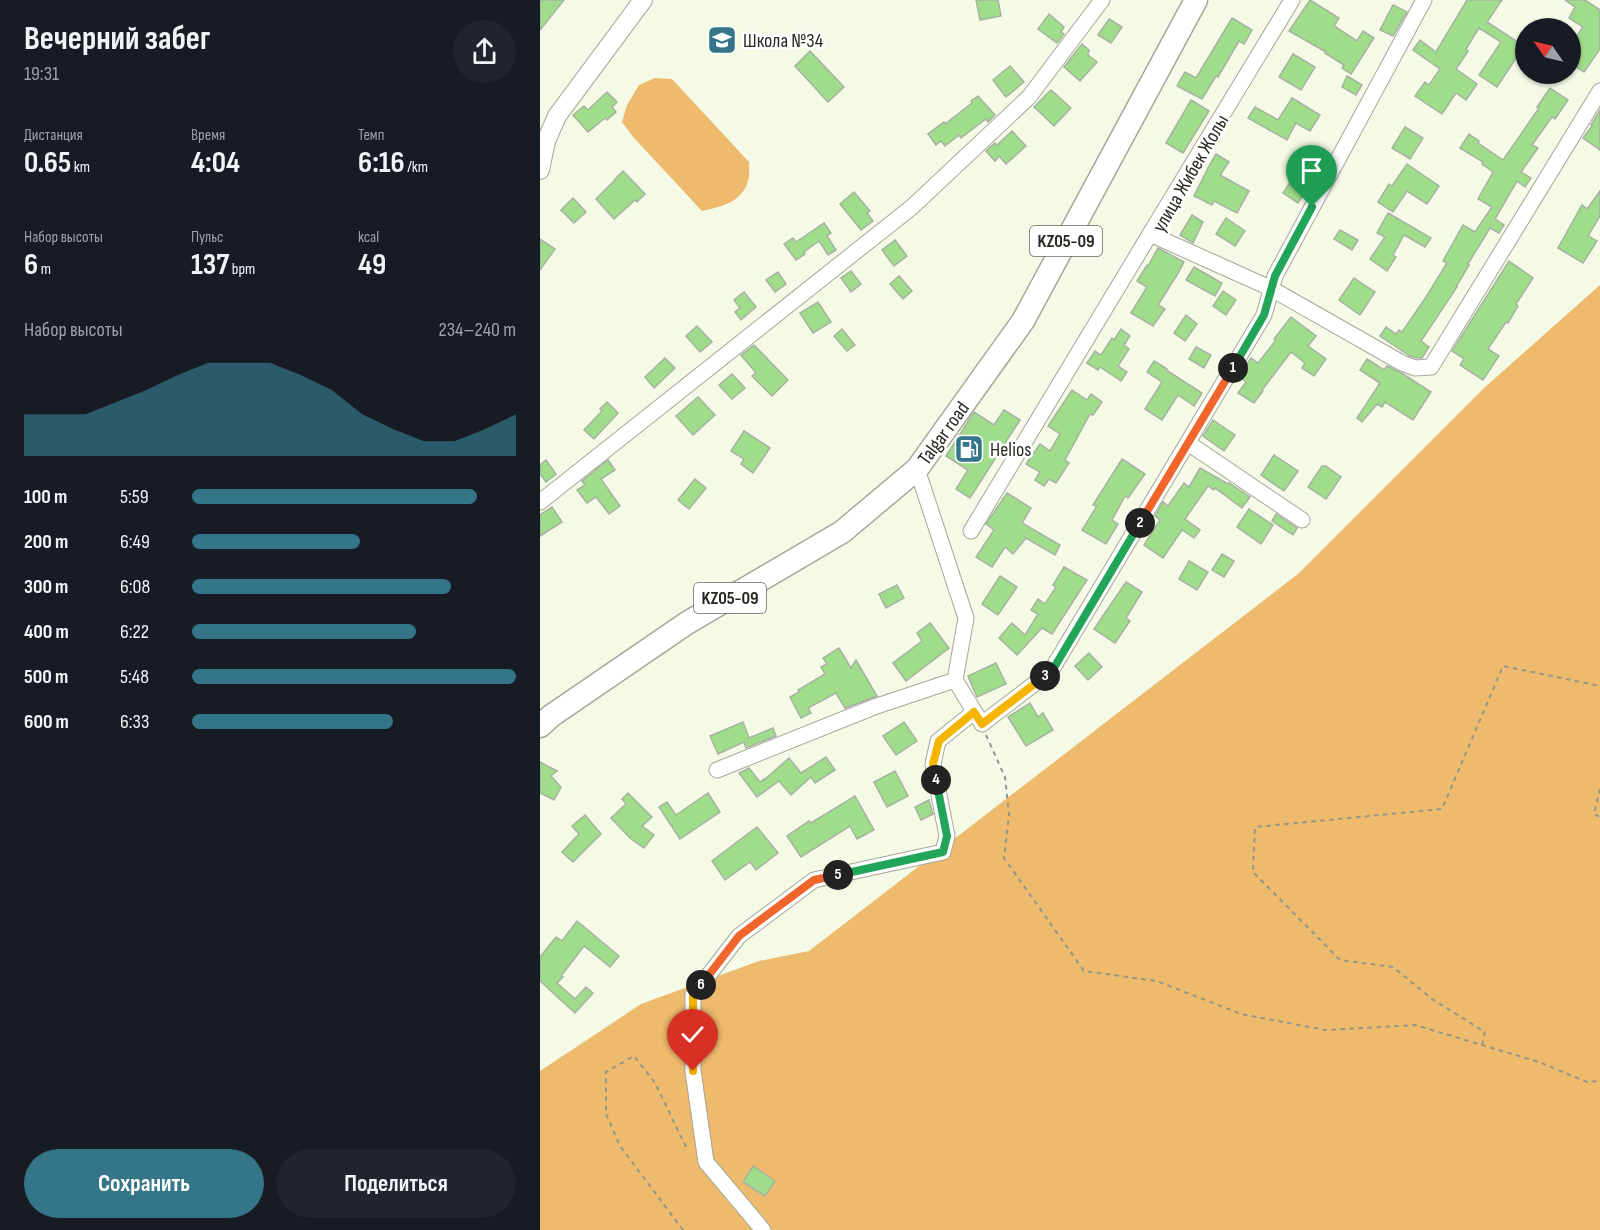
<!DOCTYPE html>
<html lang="ru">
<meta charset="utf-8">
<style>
body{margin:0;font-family:"Sofia Sans Condensed",sans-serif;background:#20242c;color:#f1f3f6;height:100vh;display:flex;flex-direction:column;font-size:22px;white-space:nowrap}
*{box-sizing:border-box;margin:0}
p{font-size:20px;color:#9ea1a6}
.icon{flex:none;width:33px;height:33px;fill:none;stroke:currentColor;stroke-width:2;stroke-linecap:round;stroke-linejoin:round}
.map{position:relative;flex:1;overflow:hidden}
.details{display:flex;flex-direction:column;background:#171b24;width:540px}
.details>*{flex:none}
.needle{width:39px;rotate:304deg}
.fabs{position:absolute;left:975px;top:18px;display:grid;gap:12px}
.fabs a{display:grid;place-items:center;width:66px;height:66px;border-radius:50%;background:#171b24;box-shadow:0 2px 4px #0004;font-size:30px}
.pin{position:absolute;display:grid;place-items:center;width:51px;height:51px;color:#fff;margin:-62px -26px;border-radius:50% 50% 50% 0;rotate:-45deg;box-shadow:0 0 6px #0007}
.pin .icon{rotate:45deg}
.km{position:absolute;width:30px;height:30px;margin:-15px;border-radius:50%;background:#222;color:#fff;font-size:16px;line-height:30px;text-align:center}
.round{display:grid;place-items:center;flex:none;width:63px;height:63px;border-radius:32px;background:#20242c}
.summary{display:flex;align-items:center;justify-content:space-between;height:102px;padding:0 24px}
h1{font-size:33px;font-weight:700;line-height:45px}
.figures{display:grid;grid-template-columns:repeat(3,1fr);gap:9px;height:102px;padding:6px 24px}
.figures div{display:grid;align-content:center}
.figures b{font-size:30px;font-weight:700}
.figures small{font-size:16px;font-weight:400}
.figures p{font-size:16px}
.chart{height:168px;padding:12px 24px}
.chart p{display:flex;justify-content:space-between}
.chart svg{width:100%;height:108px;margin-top:6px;fill:#347588;opacity:.7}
.cta{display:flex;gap:12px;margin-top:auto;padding:12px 24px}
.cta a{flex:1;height:69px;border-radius:36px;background:#347588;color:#fff;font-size:24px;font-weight:700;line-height:69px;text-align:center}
.cta a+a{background:#20242c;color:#f1f3f6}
ul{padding:0 24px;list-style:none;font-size:20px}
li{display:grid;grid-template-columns:96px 72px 1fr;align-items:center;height:45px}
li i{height:15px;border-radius:8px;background:#347588}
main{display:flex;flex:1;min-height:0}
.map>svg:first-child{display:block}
.green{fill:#eeba6d}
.building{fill:#a0dd8a;stroke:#a6b2a2;stroke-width:1.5}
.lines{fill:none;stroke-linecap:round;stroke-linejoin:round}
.minor-casing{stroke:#a4a896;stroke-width:17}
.tertiary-casing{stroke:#a4a896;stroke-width:20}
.primary-casing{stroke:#a4a896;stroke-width:25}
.path{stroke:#939688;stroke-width:2;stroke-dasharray:4.5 4.5;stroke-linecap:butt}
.minor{stroke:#fff;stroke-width:15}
.tertiary{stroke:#fff;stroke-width:18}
.primary{stroke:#fff;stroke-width:22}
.split-1-casing{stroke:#fff;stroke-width:12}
.split-2-casing{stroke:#fff;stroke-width:12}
.split-3-casing{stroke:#fff;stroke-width:12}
.split-4-casing{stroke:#fff;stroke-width:12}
.split-5-casing{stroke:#fff;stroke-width:12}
.split-6-casing{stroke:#fff;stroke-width:12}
.split-7-casing{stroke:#fff;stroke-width:12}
.split-1{stroke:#22a559;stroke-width:8}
.split-2{stroke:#f0652b;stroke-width:8}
.split-3{stroke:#22a559;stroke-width:8}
.split-4{stroke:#f5b400;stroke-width:8}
.split-5{stroke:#22a559;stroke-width:8}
.split-6{stroke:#f0652b;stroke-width:8}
.split-7{stroke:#f5b400;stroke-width:8}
.labels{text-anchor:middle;stroke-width:5;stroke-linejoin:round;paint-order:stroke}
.shield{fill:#fff;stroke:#686964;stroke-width:1.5}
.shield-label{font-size:18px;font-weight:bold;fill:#282922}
.poi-label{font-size:20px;fill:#282922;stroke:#fff;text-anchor:start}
.street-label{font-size:20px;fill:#282922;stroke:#fff}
</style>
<main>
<section class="details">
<div class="summary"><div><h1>Вечерний забег</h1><p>19:31</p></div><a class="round"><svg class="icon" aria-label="share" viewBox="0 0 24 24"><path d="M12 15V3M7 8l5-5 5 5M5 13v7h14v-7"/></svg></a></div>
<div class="figures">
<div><p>Дистанция</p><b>0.65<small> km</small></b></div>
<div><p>Время</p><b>4:04</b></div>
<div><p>Темп</p><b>6:16<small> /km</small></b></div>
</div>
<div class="figures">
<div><p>Набор высоты</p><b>6<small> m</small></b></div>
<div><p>Пульс</p><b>137<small> bpm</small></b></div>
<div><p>kcal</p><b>49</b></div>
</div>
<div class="chart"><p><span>Набор высоты</span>234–240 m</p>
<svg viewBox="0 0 160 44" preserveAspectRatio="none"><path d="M0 44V27L10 27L20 27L30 22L40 17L50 11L60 6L70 6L80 6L90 11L100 17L110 27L120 33L130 38L140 38L150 33L160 27V44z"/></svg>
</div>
<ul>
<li><b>100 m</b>5:59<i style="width:88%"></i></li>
<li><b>200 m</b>6:49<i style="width:52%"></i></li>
<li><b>300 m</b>6:08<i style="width:80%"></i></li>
<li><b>400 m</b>6:22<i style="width:69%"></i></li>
<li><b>500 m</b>5:48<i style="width:100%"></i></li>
<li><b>600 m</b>6:33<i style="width:62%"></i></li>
</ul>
<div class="cta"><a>Сохранить</a><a>Поделиться</a></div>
</section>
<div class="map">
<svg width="1060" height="1230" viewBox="0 0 1060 1230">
<rect width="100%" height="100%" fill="#f5fae6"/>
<!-- green -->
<g class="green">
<path d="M115 78 132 79 209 162C209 168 210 176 208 181 202 202 181 207 162 211L94 138 82 122 87 105 99 85Z"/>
<polygon points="1060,285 1060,1230 0,1230 0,1071 101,1004 219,961 269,951 758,574 944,388"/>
</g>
<!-- building -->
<g class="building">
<polygon points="0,0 24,0 0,30"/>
<polygon points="436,0 458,0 461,16 440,20"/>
<polygon points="770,0 799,18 794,26 817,41 823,31 834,38 811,74 802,68 804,65 785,53 786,52 749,31"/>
<polygon points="927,0 962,0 947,22 984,46 957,87 939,75 961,42 939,28 926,49 928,51 916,69 937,84 926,100 916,93 902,114 875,96 885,82 889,85 900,69 873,50 880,40 896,52"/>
<polygon points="1025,0 1045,0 1060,10 1060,49 1044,72 1030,63 1030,46 1043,27 1029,18 1035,7"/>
<polygon points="853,5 867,12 853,36 840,30"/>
<polygon points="509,14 524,27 521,32 524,34 517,43 498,29"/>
<polygon points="692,18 712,30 704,44 699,41 678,77 676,76 662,99 637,86 645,72 656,78"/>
<polygon points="569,19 582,27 571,43 558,35"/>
<polygon points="542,44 549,50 548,55 557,62 540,81 524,67"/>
<polygon points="270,51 304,87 288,102 255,66"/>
<polygon points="753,54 775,67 761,90 739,77"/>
<polygon points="470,66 484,82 466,97 453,80"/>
<polygon points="807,76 822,85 816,95 802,87"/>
<polygon points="1010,88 1028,100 1015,119 1012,117 992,145 998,148 981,172 991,178 985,187 977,181 955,219 964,225 959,233 950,228 928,264 929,265 916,287 917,287 881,341 889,347 882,358 877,358 870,356 840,336 846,327 856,334 859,330 862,332 886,297 907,263 903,261 923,225 935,232 952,207 938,199 953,172 942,164 943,162 920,148 929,134 939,141 938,143 963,160 999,108 997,107"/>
<polygon points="511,90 531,108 514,126 494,107"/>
<polygon points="67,92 77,102 72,107 76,112 67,120 65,118 48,132 33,115 44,106 48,110"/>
<polygon points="438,96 455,115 448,122 446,119 421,138 419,135 405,146 401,141 396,145 388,134 404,122 405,124 432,103 431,101"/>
<polygon points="752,98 780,115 770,131 756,123 747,140 708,118 715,107 738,120"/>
<polygon points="651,100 669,111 643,153 626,143"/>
<polygon points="1060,110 1060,150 1043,138 1052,126 1051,125"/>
<polygon points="865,127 883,138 870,159 852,148"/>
<polygon points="472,131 486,146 466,164 459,156 455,161 446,151 455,143 457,145"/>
<polygon points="676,154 689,162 680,175 709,191 697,213 674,201 672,205 654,196 670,164"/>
<polygon points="867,164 899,186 887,204 867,191 853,212 838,202 849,184 852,186"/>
<polygon points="758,170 773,180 758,203 743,193"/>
<polygon points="83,171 105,194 97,202 95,200 74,219 56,199 75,180 75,179"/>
<polygon points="1060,191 1060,216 1048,236 1057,241 1043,263 1018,248 1042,205 1047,209"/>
<polygon points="314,192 330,211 327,213 333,221 321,230 300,204"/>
<polygon points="33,198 46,212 34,223 21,210"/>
<polygon points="848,213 891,238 885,247 864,235 853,255 856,257 847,271 830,259 845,237 837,233"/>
<polygon points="652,215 663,222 653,243 640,235"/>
<polygon points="686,218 705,231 695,246 676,234"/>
<polygon points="284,223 291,233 287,236 296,250 288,255 279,241 264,252 265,254 256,260 244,244 253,238 256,242"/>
<polygon points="800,230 818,240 812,250 794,239"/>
<polygon points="0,239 15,249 0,270"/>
<polygon points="355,240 367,256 354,266 342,250"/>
<polygon points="618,248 644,262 637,275 618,305 625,309 613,326 591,313 607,287 597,281 607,265 608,266"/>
<polygon points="969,261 993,278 976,304 978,306 968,323 966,322 948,349 959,356 943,380 920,365 924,359 912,351"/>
<polygon points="654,267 682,283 675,296 646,280"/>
<polygon points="311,271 321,284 311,292 301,278"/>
<polygon points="238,272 246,284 235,292 226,280"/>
<polygon points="359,276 372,291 363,299 350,284"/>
<polygon points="814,278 835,292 820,315 799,300"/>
<polygon points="683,291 696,300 686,315 673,306"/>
<polygon points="204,292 216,307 201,320 195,312 200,308 194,300"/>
<polygon points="278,302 291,322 273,333 260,313"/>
<polygon points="646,315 657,324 645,341 634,333"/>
<polygon points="751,317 776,336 768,346 786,359 774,376 762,368 765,363 751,352 722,390 723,391 714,403 698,393 706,382 699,376 711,358 718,363 736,340 734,339"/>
<polygon points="157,326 172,342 160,352 146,336"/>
<polygon points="302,329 315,345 307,351 294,336"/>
<polygon points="581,329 590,336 584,345 589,349 578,366 587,372 581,381 560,367 558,370 547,363 555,351 561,355 572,338 574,340"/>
<polygon points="214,345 248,380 232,396 212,376 216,373 201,355"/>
<polygon points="656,347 671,355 664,368 649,359"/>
<polygon points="125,358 135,368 114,388 105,377"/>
<polygon points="827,359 844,370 847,366 863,374 891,392 873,420 845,402 842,407 837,404 822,422 817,418 840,383 820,370"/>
<polygon points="614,361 627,369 626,370 662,393 654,406 638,395 622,420 605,409 622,382 607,372"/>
<polygon points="192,374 205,388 192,399 179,385"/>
<polygon points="532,390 547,400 551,394 562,402 553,415 550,414 525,460 529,463 516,483 509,479 504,486 495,480 500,472 486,464 500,444 510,451 520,434 508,426"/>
<polygon points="158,397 175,415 153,435 136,416"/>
<polygon points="67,402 78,413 54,439 44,430 62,411 60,409"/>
<polygon points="464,410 480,420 430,498 416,489 428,470 406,456 434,412 454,425"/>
<polygon points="673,420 695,435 684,451 663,436"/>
<polygon points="204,431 230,448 213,473 201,464 204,459 191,451"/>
<polygon points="734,455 758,471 744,491 721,475"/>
<polygon points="582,459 605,474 588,498 585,496 572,520 578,524 566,544 542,530 557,506 553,505"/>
<polygon points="6,460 16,474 6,482 0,474 0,465"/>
<polygon points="68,460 75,470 61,479 80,506 69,514 56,497 47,503 37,490 45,485 42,481"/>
<polygon points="782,466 786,466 801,477 786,499 768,487"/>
<polygon points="660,468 688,484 689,483 710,497 702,508 675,488 674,490 668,486 645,519 660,530 654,538 642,530 623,558 604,545 620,520 615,516 623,502 628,506 644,483 649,487"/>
<polygon points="155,479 166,488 149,509 138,500"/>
<polygon points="467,493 491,508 482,523 520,545 515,555 486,538 473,554 465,547 452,567 436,557 454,530 446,524"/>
<polygon points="12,507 22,522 0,536 0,515"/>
<polygon points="709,509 733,525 721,544 697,527"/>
<polygon points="736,514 757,528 753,535 732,521"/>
<polygon points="682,554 694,561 684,577 672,570"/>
<polygon points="649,561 668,572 657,590 639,579"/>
<polygon points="524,567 547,580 512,634 502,628 477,655 459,638 472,623 485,635 498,614 491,610 498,599 505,604 516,587 513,585"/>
<polygon points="460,576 477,587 458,615 442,604"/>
<polygon points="586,582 602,592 586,618 590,621 575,643 554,629"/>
<polygon points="357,585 364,598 346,608 339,594"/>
<polygon points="390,623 409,648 366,681 353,663 382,641 377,633"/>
<polygon points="299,648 311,668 316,660 337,696 305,708 296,693 268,708 271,713 261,718 250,697 259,692 258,690 285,674 281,667 287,664 283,658"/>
<polygon points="549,653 562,667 548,680 535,666"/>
<polygon points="456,663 466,684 437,697 428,676"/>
<polygon points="490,703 498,717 503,713 513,730 486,746 468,717"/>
<polygon points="203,722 209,738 233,728 236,736 206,748 204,742 178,754 170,736"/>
<polygon points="364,722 377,741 356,755 343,736"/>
<polygon points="286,757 295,770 275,783 271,777 251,795 239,781 217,797 199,773 209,768 220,782 224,779 224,780 249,758 261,773"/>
<polygon points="0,762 17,771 11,776 21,787 14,800 0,793"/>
<polygon points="355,771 368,796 347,807 334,782"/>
<polygon points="88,793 112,817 102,826 114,835 104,848 90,838 71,818 86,804 82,799"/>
<polygon points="168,793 180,812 140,839 119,807 127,802 136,815"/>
<polygon points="315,796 334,830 317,839 310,826 261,857 247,836 269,821 271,823"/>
<polygon points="389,800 393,814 381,820 375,807"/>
<polygon points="45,815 61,834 33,862 22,852 39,834 32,826"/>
<polygon points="217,827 238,853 216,870 210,862 185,880 172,861"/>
<polygon points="37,921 79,956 70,967 44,946 21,976 23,977 17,983 35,999 46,987 53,993 35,1013 0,981 0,957 16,937 22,941"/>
<polygon points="213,1166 235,1181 225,1196 203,1182"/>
</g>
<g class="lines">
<!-- minor casing -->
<g class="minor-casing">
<g id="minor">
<polyline points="752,0 610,234 730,288 862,363 875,368 891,367 1060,91"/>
<polyline points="648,443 762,520"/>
<polyline points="0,502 372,207 489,97 562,0"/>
<polyline points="431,531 610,234"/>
<polyline points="415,680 442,724 511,671 724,315 735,276 884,0"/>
<polyline points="177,770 334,707 415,680 426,618 377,469"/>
<polyline points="223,1230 166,1162 153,1071 153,995 199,936 274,880 403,852 407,836 393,764 398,741 434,712"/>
</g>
</g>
<!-- tertiary casing -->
<g class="tertiary-casing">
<polyline id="tertiary" points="0,170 6,141 17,116 103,0"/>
</g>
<!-- primary casing -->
<g class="primary-casing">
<polyline id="primary" points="0,726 11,716 147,623 302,532 377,469 483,321 656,0"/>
</g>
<!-- path -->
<g class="path">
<polyline points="446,735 465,777 469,815 464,858 544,971 617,981 701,1014 785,1030 875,1025 999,1062 1047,1082 1060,1081"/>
<polyline points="1060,789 1054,814 1060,817"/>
<polyline points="942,1045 945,1032 892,999 853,967 800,960 713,872 715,827 902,809 963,666 1060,686"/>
<polyline points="143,1230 80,1146 66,1114 66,1072 94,1056 115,1083 145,1145 150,1149"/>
</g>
<!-- minor -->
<use href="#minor" class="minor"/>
<!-- tertiary -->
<use href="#tertiary" class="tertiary"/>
<!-- primary -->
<use href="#primary" class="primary"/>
</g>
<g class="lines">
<!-- split-1 casing -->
<g class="split-1-casing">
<polyline id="split-1" points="693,368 724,315 735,276 772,207"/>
</g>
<!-- split-2 casing -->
<g class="split-2-casing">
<polyline id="split-2" points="600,523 693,368"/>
</g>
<!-- split-3 casing -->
<g class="split-3-casing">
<polyline id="split-3" points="505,676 512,671 600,523"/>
</g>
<!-- split-4 casing -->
<g class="split-4-casing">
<polyline id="split-4" points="396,780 393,764 399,741 434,712 442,724 505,676"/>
</g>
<!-- split-5 casing -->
<g class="split-5-casing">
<polyline id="split-5" points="298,875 403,852 407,836 396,780"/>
</g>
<!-- split-6 casing -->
<g class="split-6-casing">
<polyline id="split-6" points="161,985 199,936 274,880 298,875"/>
</g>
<!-- split-7 casing -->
<g class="split-7-casing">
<polyline id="split-7" points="153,1071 153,995 161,985"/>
</g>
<!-- split-1 -->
<use href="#split-1" class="split-1"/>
<!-- split-2 -->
<use href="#split-2" class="split-2"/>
<!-- split-3 -->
<use href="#split-3" class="split-3"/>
<!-- split-4 -->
<use href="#split-4" class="split-4"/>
<!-- split-5 -->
<use href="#split-5" class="split-5"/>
<!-- split-6 -->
<use href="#split-6" class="split-6"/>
<!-- split-7 -->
<use href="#split-7" class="split-7"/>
</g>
<!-- icons -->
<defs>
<g id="school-square" transform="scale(1.5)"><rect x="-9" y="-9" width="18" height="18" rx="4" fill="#347588" stroke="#fff"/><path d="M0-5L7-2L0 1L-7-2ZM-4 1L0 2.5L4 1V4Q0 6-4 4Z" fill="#fff"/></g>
<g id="fuel-square" transform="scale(1.5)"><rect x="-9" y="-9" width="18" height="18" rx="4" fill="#347588" stroke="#fff"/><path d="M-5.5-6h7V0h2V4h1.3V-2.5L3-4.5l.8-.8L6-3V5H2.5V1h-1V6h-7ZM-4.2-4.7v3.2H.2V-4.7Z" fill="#fff"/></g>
</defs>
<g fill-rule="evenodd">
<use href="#school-square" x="182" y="40"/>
<use href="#fuel-square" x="429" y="449"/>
</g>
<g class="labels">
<!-- shield labels -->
<g class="shield">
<rect x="490" y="226" width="72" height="30" rx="4.5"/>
<rect x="154" y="583" width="72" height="30" rx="4.5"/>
</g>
<g class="shield-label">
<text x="526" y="247">KZ05-09</text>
<text x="190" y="604">KZ05-09</text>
</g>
<!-- poi labels -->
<g class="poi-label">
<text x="203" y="47">Школа №34</text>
<text x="450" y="456">Helios</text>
</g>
<!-- street labels -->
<g class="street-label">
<text transform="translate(650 173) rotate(-60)" y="7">улица Жибек Жолы</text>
<text transform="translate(403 433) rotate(-54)" y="7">Talgar road</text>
</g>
</g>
</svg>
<div class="fabs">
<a><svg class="needle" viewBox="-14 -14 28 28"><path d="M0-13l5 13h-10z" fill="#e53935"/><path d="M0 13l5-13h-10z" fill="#9ea1a6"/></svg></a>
</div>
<div class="pin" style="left:772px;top:207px;background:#1e9e55"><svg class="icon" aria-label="arrive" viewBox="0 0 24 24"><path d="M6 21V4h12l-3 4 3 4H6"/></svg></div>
<div class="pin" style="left:153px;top:1071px;background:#d93025"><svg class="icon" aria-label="check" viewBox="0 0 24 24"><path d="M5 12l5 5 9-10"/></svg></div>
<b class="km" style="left:693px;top:368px">1</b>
<b class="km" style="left:600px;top:523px">2</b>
<b class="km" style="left:505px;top:676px">3</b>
<b class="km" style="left:396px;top:780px">4</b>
<b class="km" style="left:298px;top:875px">5</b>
<b class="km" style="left:161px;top:985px">6</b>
</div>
</main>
